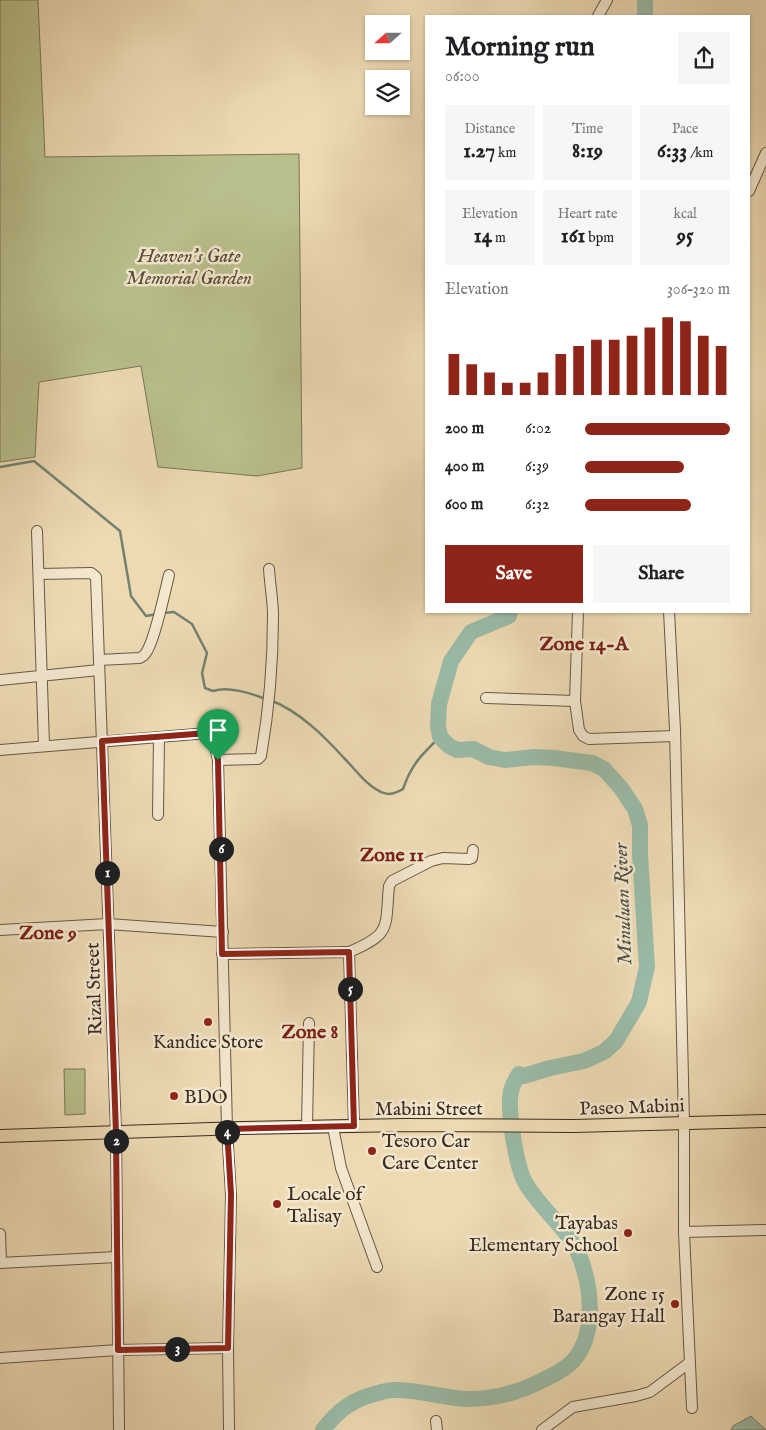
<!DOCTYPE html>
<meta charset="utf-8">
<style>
body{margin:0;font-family:"IM FELL English",serif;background:#f6f6f6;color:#202124;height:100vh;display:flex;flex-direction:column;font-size:19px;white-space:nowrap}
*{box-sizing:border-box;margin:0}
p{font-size:16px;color:#757577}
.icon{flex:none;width:28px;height:28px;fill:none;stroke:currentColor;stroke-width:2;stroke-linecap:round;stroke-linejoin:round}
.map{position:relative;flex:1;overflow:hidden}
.side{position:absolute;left:425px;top:15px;width:325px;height:598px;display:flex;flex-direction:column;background:#fff;border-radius:0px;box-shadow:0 1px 4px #0004}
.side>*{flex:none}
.needle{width:32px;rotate:249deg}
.fabs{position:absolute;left:365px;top:15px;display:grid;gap:10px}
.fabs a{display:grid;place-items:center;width:45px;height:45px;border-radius:0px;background:#fff;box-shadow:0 1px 4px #0004;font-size:25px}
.pin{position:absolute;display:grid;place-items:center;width:42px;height:42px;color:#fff;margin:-51px -21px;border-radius:50% 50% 50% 0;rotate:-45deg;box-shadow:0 0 5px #0007}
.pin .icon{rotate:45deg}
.km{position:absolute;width:25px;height:25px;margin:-12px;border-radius:50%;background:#222;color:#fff;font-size:14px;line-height:25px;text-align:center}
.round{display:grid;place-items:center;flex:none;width:52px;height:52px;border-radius:0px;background:#f6f6f6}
.summary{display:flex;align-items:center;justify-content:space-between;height:85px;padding:0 20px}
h1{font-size:28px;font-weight:800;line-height:38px}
.stats{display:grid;grid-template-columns:repeat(3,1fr);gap:8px;height:85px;padding:5px 20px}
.stats div{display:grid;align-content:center;border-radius:0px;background:#f6f6f6;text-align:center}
.stats b{font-size:21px;font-weight:800}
.stats small{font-size:14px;font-weight:400}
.stats p{font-size:14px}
.chart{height:140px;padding:10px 20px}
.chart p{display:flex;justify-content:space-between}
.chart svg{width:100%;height:90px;margin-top:5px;stroke:#8f2418;stroke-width:6}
.button{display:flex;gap:10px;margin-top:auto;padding:10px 20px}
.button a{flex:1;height:58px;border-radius:0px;background:#8f2418;color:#fff;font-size:20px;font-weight:800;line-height:58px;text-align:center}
.button a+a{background:#f6f6f6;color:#202124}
ul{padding:0 20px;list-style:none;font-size:16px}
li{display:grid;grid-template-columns:80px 60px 1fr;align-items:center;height:38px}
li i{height:12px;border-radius:6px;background:#8f2418}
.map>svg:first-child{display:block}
.green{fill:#b9bf8c;stroke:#797658}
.water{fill:#9abba7;stroke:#738272}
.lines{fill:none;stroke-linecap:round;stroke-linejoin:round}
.stream{stroke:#738272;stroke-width:2.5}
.river{stroke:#9abba7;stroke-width:16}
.minor-casing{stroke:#665847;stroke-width:12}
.major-casing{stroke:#392c23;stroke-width:14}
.minor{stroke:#f3e7ce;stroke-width:10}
.major{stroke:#eddab3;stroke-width:12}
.route-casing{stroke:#fff;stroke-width:10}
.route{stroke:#8f2418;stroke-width:6}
.poi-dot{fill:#8f2418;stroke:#f3e7ce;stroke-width:2}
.labels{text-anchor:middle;stroke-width:5;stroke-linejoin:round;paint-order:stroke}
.park-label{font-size:19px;font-style:italic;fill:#534938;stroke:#f3e7ce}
.street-label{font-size:19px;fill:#392c23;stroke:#f3e7ce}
.poi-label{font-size:19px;fill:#392c23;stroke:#f3e7ce;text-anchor:start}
.neighbourhood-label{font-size:20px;font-weight:bold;fill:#7a1f14;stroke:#f3e7ce}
.water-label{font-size:20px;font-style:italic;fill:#515044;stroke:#f3e7ce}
</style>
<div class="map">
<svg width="766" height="1430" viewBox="0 0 766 1430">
<rect width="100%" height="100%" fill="#eddab3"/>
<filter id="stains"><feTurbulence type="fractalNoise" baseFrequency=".004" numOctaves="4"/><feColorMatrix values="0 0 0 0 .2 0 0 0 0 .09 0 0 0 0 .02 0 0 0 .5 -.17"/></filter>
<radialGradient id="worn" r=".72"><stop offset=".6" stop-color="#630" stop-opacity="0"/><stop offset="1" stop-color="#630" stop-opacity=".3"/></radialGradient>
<!-- green -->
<g class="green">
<polygon points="0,0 38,0 45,157 299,154 302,468 257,476 158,467 141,366 39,382 35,457 0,462"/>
<polygon points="64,1069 85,1069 85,1114 65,1115"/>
</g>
<!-- water -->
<polygon class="water" points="751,1416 766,1430 731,1430 733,1426"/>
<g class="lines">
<!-- stream -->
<g class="stream">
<polyline points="0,467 34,461 120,531 131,596 146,616 157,614"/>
<path d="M162 613 174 612 192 624 207 653 202 673 205 688 213 691C228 686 251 693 265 699"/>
<path d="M270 700C299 711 324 736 344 758 355 769 366 785 381 792 389 796 396 793 403 789 411 765 422 754 440 737"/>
</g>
<!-- river -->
<g class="river">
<polyline points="645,16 645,0"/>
<path d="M323 1430C338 1410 353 1399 378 1393 382 1392 388 1390 393 1390 418 1389 443 1398 468 1399 493 1399 518 1393 541 1381 551 1376 565 1370 573 1361 596 1335 592 1291 581 1260 570 1229 542 1211 526 1184 516 1167 507 1110 511 1091 512 1085 516 1079 519 1074L524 1076 550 1068 584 1061 604 1052 616 1041 639 1002 647 967 640 855V825L635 809 621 788 604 769 592 763 554 758 534 757 505 760 489 757 473 749 457 750 449 746 440 737 438 726 439 704 451 661 471 632 509 616 510 611"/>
</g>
<!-- minor casing -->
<g class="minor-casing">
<g id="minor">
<polyline points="598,16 607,0"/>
<polyline points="749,191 766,153"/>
<polyline points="37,531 44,746"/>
<polyline points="39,574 91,573 96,577 116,1133 119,1430"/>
<polyline points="578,611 575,701 579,730 583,736 589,739 675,736"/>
<polyline points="669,611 675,730 684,1123 684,1232 692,1408"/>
<path d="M99 660 139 658C142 657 143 657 145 654 154 644 165 591 169 575"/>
<polyline points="0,680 99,670"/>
<polyline points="486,698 575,701"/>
<polyline points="0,750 208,733 213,738 218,760 227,1129 231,1195 228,1348 229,1430"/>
<path d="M218 760 258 759 261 756C269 710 273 662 273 616 273 600 270 585 269 569"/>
<polyline points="158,815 159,737"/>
<polyline points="0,930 108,924 223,932"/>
<path d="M349 952C392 934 385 928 389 886L392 881 431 861 443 858 469 859 472 858 473 850"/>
<polyline points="222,954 349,952 354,1126"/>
<polyline points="307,1127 309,1023"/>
<polyline points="333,1127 341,1168 377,1267"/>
<polyline points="684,1232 766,1230"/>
<polyline points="0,1234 1,1263"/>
<polyline points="0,1263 117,1257"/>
<polyline points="0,1358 118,1350 228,1348"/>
<polyline points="436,1421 437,1430"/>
<polyline points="542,1430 573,1407 636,1396 650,1392 689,1363"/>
</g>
</g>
<!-- major casing -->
<g class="major-casing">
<polyline id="major" points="0,1136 241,1128 406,1125 574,1126 766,1121"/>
</g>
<!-- minor -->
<use href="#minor" class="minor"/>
<!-- major -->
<use href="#major" class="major"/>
</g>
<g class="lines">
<!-- route casing -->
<g class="route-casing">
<polygon id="route" points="208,733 213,738 218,760 222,954 349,952 354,1126 227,1129 231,1194 228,1348 118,1350 116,1133 102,741"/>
</g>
<!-- route -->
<use href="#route" class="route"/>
</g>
<!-- markers -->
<g class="poi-dot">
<circle cx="208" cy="1022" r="5"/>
<circle cx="174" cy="1096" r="5"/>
<circle cx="372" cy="1151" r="5"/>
<circle cx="277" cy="1204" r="5"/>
<circle cx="628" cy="1233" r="5"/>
<circle cx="675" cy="1304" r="5"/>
</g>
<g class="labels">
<!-- park labels -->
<g class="park-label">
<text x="189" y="262">Heaven's Gate<tspan x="189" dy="22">Memorial Garden</tspan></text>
</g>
<!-- street labels -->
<g class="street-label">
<text transform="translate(93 989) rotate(-92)" y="7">Rizal Street</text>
<text transform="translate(632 1106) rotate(-2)" y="7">Paseo Mabini</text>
<text x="429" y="1115">Mabini Street</text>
</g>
<!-- poi labels -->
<g class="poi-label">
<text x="208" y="1048" text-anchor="middle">Kandice Store</text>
<text x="184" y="1103">BDO</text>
<text x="382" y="1147">Tesoro Car<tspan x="382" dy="22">Care Center</tspan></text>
<text x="287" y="1200">Locale of<tspan x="287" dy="22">Talisay</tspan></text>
<text x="618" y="1229" text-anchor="end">Tayabas<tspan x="618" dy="22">Elementary School</tspan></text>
<text x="665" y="1300" text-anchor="end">Zone 15<tspan x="665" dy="22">Barangay Hall</tspan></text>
</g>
<!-- neighbourhood labels -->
<g class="neighbourhood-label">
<text x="584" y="650">Zone 14-A</text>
<text x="392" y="861">Zone 11</text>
<text x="48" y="939">Zone 9</text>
<text x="310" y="1038">Zone 8</text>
</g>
<!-- water labels -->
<g class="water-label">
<text transform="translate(622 904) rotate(-92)" y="7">Minuluan River</text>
</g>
</g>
<rect width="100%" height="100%" filter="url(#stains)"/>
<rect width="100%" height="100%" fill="url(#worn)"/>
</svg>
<div class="fabs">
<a><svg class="needle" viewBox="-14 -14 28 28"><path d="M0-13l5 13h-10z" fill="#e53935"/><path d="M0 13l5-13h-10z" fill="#757577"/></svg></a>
<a><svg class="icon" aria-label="layers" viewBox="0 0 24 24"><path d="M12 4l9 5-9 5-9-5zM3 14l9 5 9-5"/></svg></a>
</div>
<div class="pin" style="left:218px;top:760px;background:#1e9e55"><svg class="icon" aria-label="arrive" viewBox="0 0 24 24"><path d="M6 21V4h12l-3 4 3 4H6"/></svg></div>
<b class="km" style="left:107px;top:873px">1</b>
<b class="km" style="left:116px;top:1141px">2</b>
<b class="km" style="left:177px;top:1349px">3</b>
<b class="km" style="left:227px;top:1132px">4</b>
<b class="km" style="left:350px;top:989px">5</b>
<b class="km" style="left:221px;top:849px">6</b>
<section class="side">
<div class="summary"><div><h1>Morning run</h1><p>06:00</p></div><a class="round"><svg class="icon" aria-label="share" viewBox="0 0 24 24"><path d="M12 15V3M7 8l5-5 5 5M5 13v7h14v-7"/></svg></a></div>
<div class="stats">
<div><p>Distance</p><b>1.27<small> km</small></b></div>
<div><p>Time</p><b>8:19</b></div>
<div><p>Pace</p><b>6:33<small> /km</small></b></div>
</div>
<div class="stats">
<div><p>Elevation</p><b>14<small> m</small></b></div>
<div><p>Heart rate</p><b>161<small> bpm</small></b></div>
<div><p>kcal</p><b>95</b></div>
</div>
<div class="chart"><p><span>Elevation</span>306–320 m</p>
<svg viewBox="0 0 160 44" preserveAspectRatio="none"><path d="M5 44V24M15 44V29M25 44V33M35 44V38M45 44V38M55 44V33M65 44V24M75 44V20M85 44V17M95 44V17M105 44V15M115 44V11M125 44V6M135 44V8M145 44V15M155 44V20"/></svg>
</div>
<ul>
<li><b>200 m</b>6:02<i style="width:100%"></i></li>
<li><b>400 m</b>6:39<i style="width:68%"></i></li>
<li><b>600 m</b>6:32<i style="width:73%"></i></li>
</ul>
<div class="button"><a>Save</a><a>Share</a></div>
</section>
</div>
